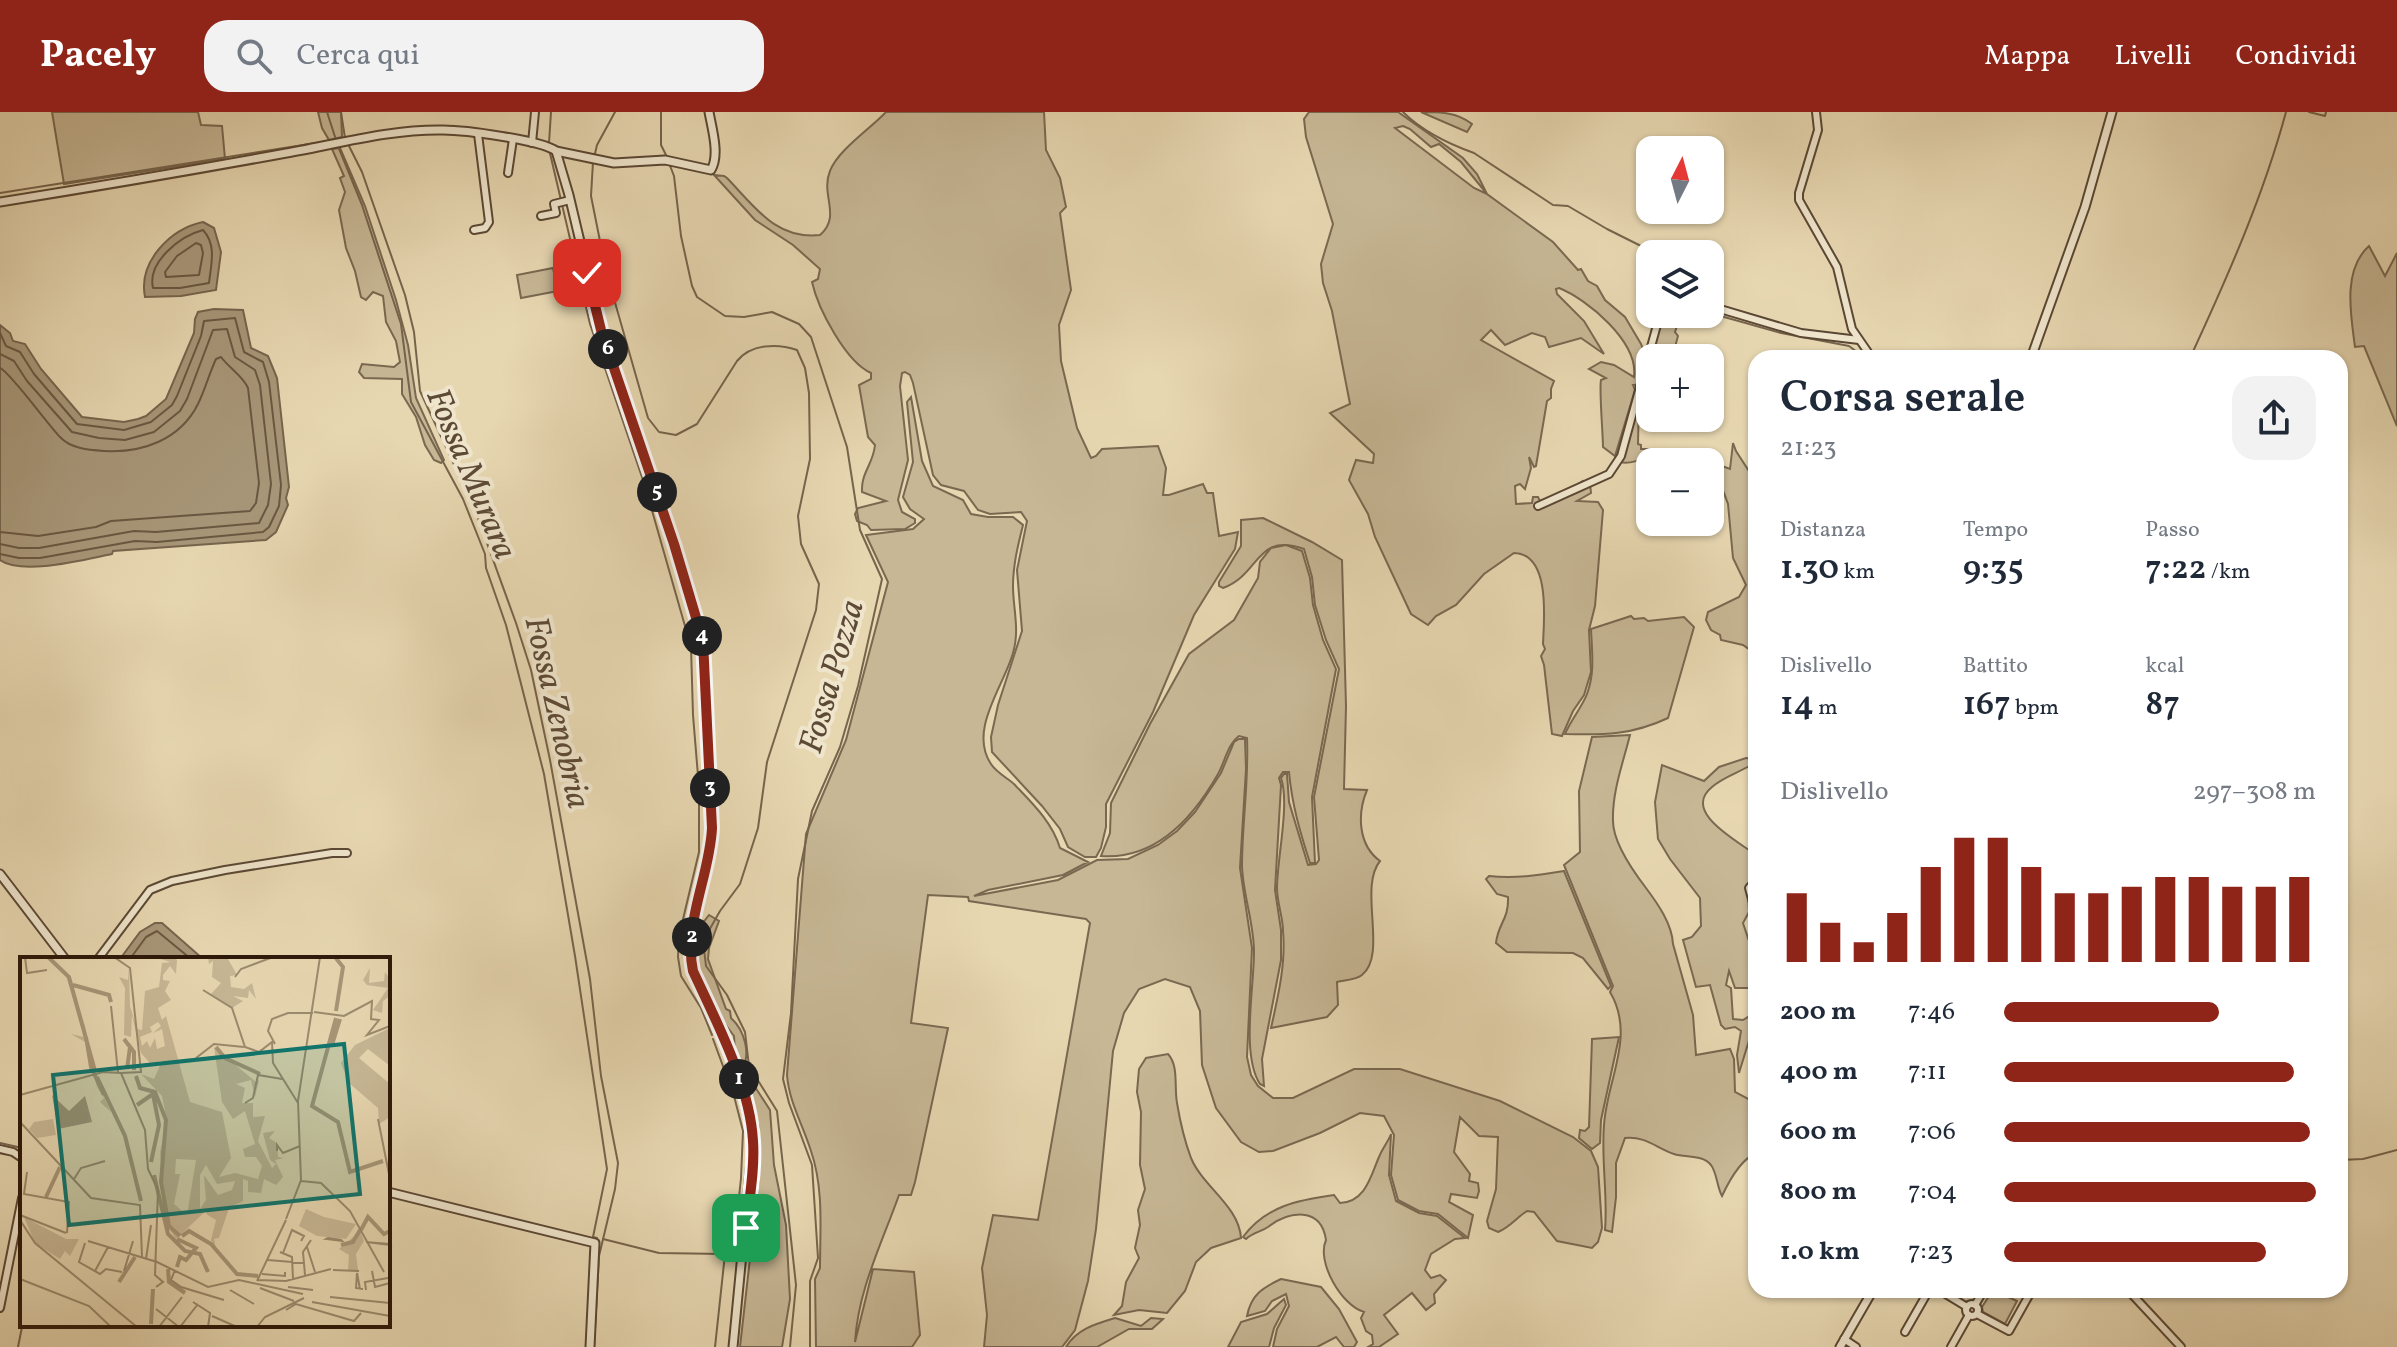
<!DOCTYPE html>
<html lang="it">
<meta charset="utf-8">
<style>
body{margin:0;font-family:Vollkorn,serif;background:#f2f2f3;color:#1f2937;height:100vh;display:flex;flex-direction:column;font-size:30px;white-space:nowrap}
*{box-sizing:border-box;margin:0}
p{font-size:26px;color:#747a83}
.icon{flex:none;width:44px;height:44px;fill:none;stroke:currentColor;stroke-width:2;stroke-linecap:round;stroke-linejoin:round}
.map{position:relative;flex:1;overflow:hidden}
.sheet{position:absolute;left:1748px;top:238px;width:600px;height:948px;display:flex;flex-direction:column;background:#fff;border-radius:24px;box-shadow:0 2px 6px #0004}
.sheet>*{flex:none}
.needle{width:52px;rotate:6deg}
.controls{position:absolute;left:1636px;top:24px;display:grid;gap:16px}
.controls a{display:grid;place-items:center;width:88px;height:88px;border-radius:16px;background:#fff;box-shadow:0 2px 6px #0004;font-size:40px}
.pin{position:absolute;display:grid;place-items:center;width:68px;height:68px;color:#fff;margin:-34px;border-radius:16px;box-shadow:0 4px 12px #0006}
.km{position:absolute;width:40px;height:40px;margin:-20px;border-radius:50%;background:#222;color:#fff;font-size:22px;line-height:40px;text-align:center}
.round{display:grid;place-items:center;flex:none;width:84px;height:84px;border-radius:24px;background:#f2f2f3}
.head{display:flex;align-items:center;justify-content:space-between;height:136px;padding:0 32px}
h1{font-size:44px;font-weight:600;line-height:60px}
.metrics{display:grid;grid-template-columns:repeat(3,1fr);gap:12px;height:136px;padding:8px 32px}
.metrics div{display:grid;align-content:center}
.metrics b{font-size:34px;font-weight:600}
.metrics small{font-size:22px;font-weight:400}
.metrics p{font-size:22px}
.chart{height:224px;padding:16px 32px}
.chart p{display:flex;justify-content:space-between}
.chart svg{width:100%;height:144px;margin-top:8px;stroke:#8f2418;stroke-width:6}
ul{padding:0 32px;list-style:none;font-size:26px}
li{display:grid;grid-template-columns:128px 96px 1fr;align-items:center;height:60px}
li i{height:20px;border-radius:10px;background:#8f2418}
header{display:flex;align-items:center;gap:48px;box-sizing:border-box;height:112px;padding:0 40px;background:#8f2418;color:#fff}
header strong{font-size:38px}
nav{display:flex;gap:44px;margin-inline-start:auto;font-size:28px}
.search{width:560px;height:72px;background:#f2f2f3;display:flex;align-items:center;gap:20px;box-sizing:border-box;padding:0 28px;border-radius:24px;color:#747a83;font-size:30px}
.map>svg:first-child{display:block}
.green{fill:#c7b795;stroke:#7a6850;stroke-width:2;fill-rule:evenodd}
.water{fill:#a79678;stroke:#76644c;stroke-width:2}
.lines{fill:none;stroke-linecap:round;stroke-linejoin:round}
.shore{stroke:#6a5741;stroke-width:2}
.stream{stroke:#76644c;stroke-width:2}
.minor-casing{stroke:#5b4834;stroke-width:10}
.tertiary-casing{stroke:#5b4834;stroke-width:11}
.minor{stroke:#efe5cc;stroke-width:6}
.tertiary{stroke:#efe5cc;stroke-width:7}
.route-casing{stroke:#fff;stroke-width:16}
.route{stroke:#8f2418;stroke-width:10}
.labels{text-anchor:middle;stroke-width:8;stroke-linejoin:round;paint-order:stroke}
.water-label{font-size:34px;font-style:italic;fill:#5d4a36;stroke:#efe5cc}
.inset-river{fill:none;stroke:#a79678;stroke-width:4}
.inset-road{fill:none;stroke:#9c8b6e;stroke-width:2}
.view{fill:#0f766e;fill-opacity:0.15;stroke:#0f766e;stroke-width:4}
.inset-edge{fill:none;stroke:#2c180a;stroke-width:4}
</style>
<header>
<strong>Pacely</strong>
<div class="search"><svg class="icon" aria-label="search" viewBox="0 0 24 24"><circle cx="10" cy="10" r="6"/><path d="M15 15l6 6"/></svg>Cerca qui</div>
<nav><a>Mappa</a><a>Livelli</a><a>Condividi</a></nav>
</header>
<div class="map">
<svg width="2397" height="1235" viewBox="0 0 2397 1235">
<rect width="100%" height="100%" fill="#e7d7b1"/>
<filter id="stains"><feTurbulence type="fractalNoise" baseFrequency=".0025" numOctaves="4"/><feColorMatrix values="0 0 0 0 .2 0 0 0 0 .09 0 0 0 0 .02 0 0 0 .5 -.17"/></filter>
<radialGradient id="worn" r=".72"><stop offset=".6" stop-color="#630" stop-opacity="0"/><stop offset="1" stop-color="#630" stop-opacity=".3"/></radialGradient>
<!-- green -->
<g class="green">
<polygon points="52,0 198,0 201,13 222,14 225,47 64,72"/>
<polygon points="318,0 341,0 342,25 329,28 322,16"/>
<path d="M886 0H1044L1046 38 1060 66 1066 95 1060 101 1071 178 1059 213 1061 249 1077 316 1091 346 1096 344 1102 337 1158 334 1166 356 1163 383H1169L1203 372 1207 381H1213L1219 424 1238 420 1235 437 1194 503 1153 600 1106 692V715L1101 736 1096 745H1085L1068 735 1060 717 1042 694 992 640 991 625 998 593 1022 519 1017 458 1027 409 1021 400 990 402 978 398 964 379 941 373 933 363 913 271 910 263 905 260 902 261 900 274 908 348 898 388 902 400 915 407V411L905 417 871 418 867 413 857 409 855 402 858 396 886 389 862 380C861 360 873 353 875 333L868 325 859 273 871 267V261C846 250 818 197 812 170L818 167 820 157 793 133 755 108 714 63 724 64 727 66C755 95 776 128 820 123 842 104 820 83 830 59 838 38 870 17 886 0Z"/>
<path d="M1309 0H1398L1463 46 1477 62 1487 82 1553 130 1578 158 1581 157 1588 169 1597 174 1605 188 1625 205 1641 232 1645 242 1637 273H1633L1635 278 1615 344 1603 335C1603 322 1599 277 1601 268L1606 266 1589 257 1601 250 1614 253 1634 265C1639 230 1587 187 1559 176L1556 177 1557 182 1584 209 1604 242 1581 226 1549 235 1545 225 1532 221 1505 233 1491 218 1481 228 1554 269 1551 277V286L1547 289 1536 354 1534 355 1529 345 1531 356 1525 377 1520 372 1515 374 1516 392 1532 391 1533 385H1538L1540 389 1568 379 1583 369 1590 372 1591 381 1577 389 1598 390 1603 398 1595 494 1589 518 1591 560 1584 583 1573 599 1562 624 1552 622 1544 553 1541 544 1545 537 1543 532C1544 508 1551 442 1514 441L1484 462 1456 493 1436 504 1428 513 1411 502 1375 425 1368 402 1349 368 1356 348 1373 351 1374 342 1330 301 1350 292 1332 199 1323 171 1321 152 1333 112 1306 25 1304 7ZM1403 14 1410 17 1431 35 1439 32 1461 50 1487 82 1474 76 1395 16Z"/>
<path d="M1421 0C1439 0 1457 0 1472 12L1467 20Z"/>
<polygon points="340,36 365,94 396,188 408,233 416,286 444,348 441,351 434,348 425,333 416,305 402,282 402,267 364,266 359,260 362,252 394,255 400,250 396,229 386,210 383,184 373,180 366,188 361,185 355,159 346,136 339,98 345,80 340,66 344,64 332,37"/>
<path d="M2369 134 2385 164 2397 141V314L2364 234 2355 235C2351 204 2342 158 2369 134Z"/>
<polygon points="553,156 558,179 521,186 517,163"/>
<polygon points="1659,202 1681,202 1675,220 1678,224 1672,246 1650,246 1650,279 1641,277"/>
<path d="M911 285 922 349 933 374 963 388 971 402 988 405H1013L1023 413C1018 433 1013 453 1013 474 1013 497 1020 517 1013 541 1004 574 968 618 991 652 996 660 1007 666 1014 672 1033 692 1052 710 1060 736L1088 750 1063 763 988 778 974 784 1058 768 1097 748 1128 747 1158 733 1177 719 1195 700 1221 661 1234 630 1239 627H1245L1246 657 1240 756 1252 836 1247 945 1251 963 1258 974 1273 986H1293L1354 957H1400L1500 989 1573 1025 1591 1039 1598 1055 1602 1116 1598 1130 1592 1136 1557 1129 1534 1100 1527 1099C1516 1106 1510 1115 1498 1120L1489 1116 1487 1109 1496 1077 1498 1025 1479 1024 1460 1005 1454 1040 1470 1062 1469 1069 1478 1071 1479 1079 1477 1086 1451 1082 1449 1090 1473 1103 1468 1126 1438 1102 1419 1099 1398 1088 1391 1063 1394 1023 1384 1004 1360 1001 1320 1021 1273 1039 1259 1040 1241 1030 1216 996 1202 953 1200 899 1190 875 1165 867 1139 877 1124 901 1113 939 1096 1117 1088 1169 1075 1218 1062 1235H984L987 1203 982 1156 993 1103 1038 1108 1090 811 1086 807 969 789 968 785 928 783 911 911 948 916 915 1070 911 1083H899C882 1131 858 1178 855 1230L873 1157 914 1160 920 1223 912 1235H816L815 1167 820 1156C820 1118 824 1077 811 1039 803 1013 789 990 787 963L806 722 846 628 888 470 866 423 913 417 924 407 910 397 903 385 913 350 907 290Z"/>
<path d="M1634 287 1639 288 1638 332 1641 333V337H1649C1645 350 1627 353 1615 349L1621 336Z"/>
<polygon points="1733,331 1736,339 1756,370 1756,554 1753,555 1750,538 1743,533 1721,528 1720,523 1711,518 1706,508 1708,500 1739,485 1746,473 1733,446 1728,392 1718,365 1719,353 1730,357"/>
<path d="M1263 406 1312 430 1342 448 1346 594 1344 677 1367 678C1357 702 1358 733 1380 749 1358 776 1388 842 1362 863 1356 868 1344 868 1337 870L1338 893 1327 905 1271 916C1278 885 1286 851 1283 819 1283 805 1277 791 1277 776 1277 747 1290 692 1281 666L1284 662H1287L1289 690 1308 753 1316 752 1319 748 1314 685 1339 557 1326 528 1315 493 1312 465 1304 437C1255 420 1261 462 1223 476L1219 474V470L1241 434V408Z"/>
<path d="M1286 433 1302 439 1310 466 1313 493 1323 528 1336 557 1312 685 1315 751H1310C1300 720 1292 693 1289 660H1283L1279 666 1281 673 1275 778 1281 818V848L1262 947 1264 974 1260 972C1241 943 1254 876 1254 840 1254 811 1243 783 1242 754 1242 711 1249 669 1247 626L1239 624C1227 633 1225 650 1218 662 1193 706 1155 748 1101 744L1110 721 1111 691 1150 612 1189 542 1234 508 1258 466 1260 450 1271 436Z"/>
<path d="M1631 504 1634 507 1644 506 1648 509 1684 505 1694 515 1668 606C1632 623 1605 623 1565 622 1571 608 1582 595 1587 582 1595 561 1592 540 1591 517Z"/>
<path d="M1630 623C1623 651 1612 680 1613 709 1613 731 1633 759 1646 776 1658 792 1672 812 1673 832L1693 903 1696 943 1730 937 1734 947 1735 980 1756 991V1041C1740 1048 1729 1069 1722 1084 1717 1075 1717 1061 1711 1053 1702 1042 1686 1046 1674 1042 1656 1036 1646 1024 1625 1026L1616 1051V1085L1612 1120 1605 1118C1608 1084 1601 1048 1604 1013 1607 967 1636 924 1610 880L1613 874 1564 753 1580 740 1579 679 1592 625Z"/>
<path d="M1746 646 1755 647 1751 653C1738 661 1723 665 1712 675 1681 700 1738 729 1756 743V766L1748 781 1749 800 1743 811 1756 850V876H1735L1729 859 1726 873 1731 876 1733 907 1743 908 1748 905 1755 909 1739 961 1737 943 1741 919 1735 915 1725 917 1721 913 1710 873 1696 875 1683 828 1692 825 1701 814 1700 786 1670 747 1658 727 1655 690 1662 653 1704 669 1719 655Z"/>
<path d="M1564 759 1611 874 1608 877 1583 846 1573 841 1507 840 1496 831C1498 811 1509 808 1508 785L1497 782 1486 767 1489 764C1515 767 1539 763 1564 759Z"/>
<path d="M709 803 719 809 709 836 708 847 726 897 730 899 731 906C745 919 751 942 742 958L736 956 734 924 716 900 693 844 699 816Z"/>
<polygon points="1619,925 1601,1008 1600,1031 1592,1037 1579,1026 1580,1018 1585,1019 1589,1015 1592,927"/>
<path d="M1168 942C1179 954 1174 975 1177 991 1180 1009 1185 1030 1191 1046 1203 1075 1239 1094 1241 1126L1211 1136 1196 1150 1185 1179 1167 1201 1139 1198 1114 1203 1122 1194 1126 1170 1139 1146 1135 1136 1140 1113 1138 1098 1145 1077 1140 1053 1141 1000 1137 980 1139 957 1146 946Z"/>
<polygon points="746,961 770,998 774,1053 786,1113 790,1187 782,1235 740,1235 759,1067 759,1015"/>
<path d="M1391 1022 1389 1063 1396 1089 1419 1101 1437 1104 1465 1126 1455 1127 1431 1142 1425 1158 1431 1166 1440 1163 1446 1168 1434 1182 1435 1191 1426 1198 1412 1181 1384 1203 1398 1222 1379 1235H1368L1373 1232 1372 1223 1366 1219 1361 1206 1364 1200C1342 1194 1316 1150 1326 1128 1321 1094 1289 1099 1268 1115 1261 1120 1253 1120 1246 1127L1243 1125C1266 1094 1298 1088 1334 1083L1340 1091C1366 1090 1371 1063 1379 1045 1382 1037 1388 1030 1391 1022Z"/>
<path d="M1281 1167 1321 1175 1339 1197 1357 1230 1354 1235H1344L1336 1225 1317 1235H1273L1277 1217 1289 1194 1286 1182 1272 1189 1265 1199 1247 1204C1251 1183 1262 1176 1281 1167Z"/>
<polygon points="1993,1178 2017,1189 2005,1212 1983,1200 1982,1195"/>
<polygon points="1284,1187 1286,1193 1274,1216 1269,1235 1228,1235 1241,1210 1267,1202"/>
<path d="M1115 1206 1141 1214 1151 1206 1163 1207 1152 1217H1129L1097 1235H1066C1077 1217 1095 1212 1115 1206Z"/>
</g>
<!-- water -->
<g class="water">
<path d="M203 110 214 116 221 140 216 178 181 184 145 185C138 150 170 117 203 110Z"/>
<path d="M214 197 243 198 251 236 268 244 277 266 289 375 286 386 288 393 276 420 266 428 113 439 112 442C86 447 22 464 0 448V213L10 221 13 229 25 232 41 257 82 305 124 310 138 307 146 304 166 287 194 221 195 207 198 200Z"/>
<polygon points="155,811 162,811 203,847 120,847 140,820"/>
</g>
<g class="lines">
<!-- shore -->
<g class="shore">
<path d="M203 118C217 133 211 153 209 171L180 176H153C147 150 180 124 203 118Z"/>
<polygon points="196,131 201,133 203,141 199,163 166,165 165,160 177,144"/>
<polyline points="0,221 6,234 20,240 34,262 77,312 124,318 151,310 172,293 177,284 201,224 204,209 235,206 244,240 263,250 269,270 281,373 279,394 269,415 263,420 157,430 135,429 40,446 19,446 0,442"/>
<polyline points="0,242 14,249 27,269 72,320 99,326 125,328 154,320 180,299 187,287 213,218 227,217 235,245 255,258 260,273 271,372 268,393 259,411 156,420 134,419 39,436 19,436 0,432"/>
<path d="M0 256C10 260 48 313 60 325 71 337 90 338 105 339 142 341 180 328 198 292 205 278 209 262 216 247L221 245C229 256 243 264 248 276L259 371 256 391 250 399 111 409 96 415 38 424 0 420"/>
<polyline points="130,847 146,825 157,819 191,847"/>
</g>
<!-- stream -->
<g class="stream">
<polyline points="327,0 336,28"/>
<polyline points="341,0 345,26"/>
<path d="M615 0 597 33 593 50 591 84 606 159 648 306 659 320 676 323 697 312 737 249C751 232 777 231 797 238L805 256 809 281 810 347 798 404 801 432 819 472 816 498 767 650 758 716 740 772 720 799 703 829 706 854 727 883 745 920 749 954 777 999 796 1173 790 1235"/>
<polyline points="661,0 661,33 667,45"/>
<path d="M1403 0C1422 19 1449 32 1474 41L1553 93 1568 94 1607 117 1657 142"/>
<polyline points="2309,0 2325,4 2326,0"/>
<polyline points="549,31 551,0"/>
<polyline points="348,32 362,60 405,183 414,220 420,279 475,398 516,511 531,558 550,648 590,867 601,964 618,1051 615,1077 599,1144 594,1235"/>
<polyline points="338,34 362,93 401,212 411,290 463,387 485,442 486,456 506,513 544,662 575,844 607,1057 593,1125 597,1126"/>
<polyline points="549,37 590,212 645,374 691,535 693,603 699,676 699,740 679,824 678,845 681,864 701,896 712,923"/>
<polyline points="669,51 674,64 681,124 692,174 697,185 725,204 744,205 772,200 799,212 811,225 847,335 860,418 882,467 858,574 840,635 812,699 798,767 791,901 783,967 789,991 812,1053 818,1146 810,1169 810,1235"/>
<polyline points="0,81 335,28"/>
<polyline points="1710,201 1781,221 1849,234 1865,246"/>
<path d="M2190 246C2227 166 2263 85 2286 0"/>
<polyline points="713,927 734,984 743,1019 741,1066 733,1143 725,1142 715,1235"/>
<polyline points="0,1031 22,1036"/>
<polyline points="2340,1048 2363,1047 2397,1038"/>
<polyline points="603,1127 659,1141 723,1142"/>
<polyline points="18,1235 22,1215"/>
</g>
<!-- minor casing -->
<g class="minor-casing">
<g id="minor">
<polyline points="1816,0 1818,18 1799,81 1799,88 1837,155 1852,217 1872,246"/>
<polyline points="532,31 535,0"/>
<polyline points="508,61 513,27"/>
<polyline points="541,104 556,101 554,92 570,88"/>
<polyline points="474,118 485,116 489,110 478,22"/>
<polyline points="1710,194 1801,221 1859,228"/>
<polyline points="1538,394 1609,362 1621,344 1660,202"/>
<polyline points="1756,768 1749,776 1756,802"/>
<polyline points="98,847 150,778 172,769 225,758 332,741 347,741"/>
<polyline points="0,1037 13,1040 22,1046"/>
<polyline points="1939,1178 1967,1195"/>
<polyline points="2128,1178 2181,1235"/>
<circle cx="1972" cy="1198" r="6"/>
<polyline points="1975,1193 1984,1178"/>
<polyline points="0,1196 22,1086"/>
<polyline points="1977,1202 2009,1219 2032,1178"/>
<polyline points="1905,1220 1929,1178"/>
<polyline points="1844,1227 1856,1235"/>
<polyline points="1951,1235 1969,1203"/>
</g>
</g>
<!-- tertiary casing -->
<g class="tertiary-casing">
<g id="tertiary">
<path d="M556 39 614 51 665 48 711 58C720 43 712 17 709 0"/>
<path d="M0 90C94 75 188 59 281 42 334 33 389 17 443 18 464 18 541 28 556 39L569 83 601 218 674 432 703 529 711 730 692 823 691 849 740 970 753 1028 733 1235"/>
<polyline points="2031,246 2085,95 2112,0"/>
<polyline points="0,762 65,847"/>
<polyline points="388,1080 595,1131 590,1235"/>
<polyline points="1840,1235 1873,1178"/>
</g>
</g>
<!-- minor -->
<use href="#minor" class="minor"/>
<!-- tertiary -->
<use href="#tertiary" class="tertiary"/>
</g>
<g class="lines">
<!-- route casing -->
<g class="route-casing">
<path id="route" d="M587 161 601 218 674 432 703 529 712 716C710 763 683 812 693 859 716 909 750 973 753 1029 755 1058 749 1088 746 1116"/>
</g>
<!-- route -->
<use href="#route" class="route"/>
</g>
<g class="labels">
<!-- water labels -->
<g class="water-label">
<text transform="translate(473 361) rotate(67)" y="12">Fossa Murara</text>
<text transform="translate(830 564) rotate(-74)" y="12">Fossa Pozza</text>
<text transform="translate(559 600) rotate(77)" y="12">Fossa Zenobria</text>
</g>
</g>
<!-- overview -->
<g transform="translate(20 845)">
<rect width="370" height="370" fill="#e7d7b1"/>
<path d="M153 0 157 3 156 17 150 9 143 18V23L150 24 145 34 151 43 138 51 142 63 146 59 170 145 202 155 211 201 199 220 215 216 238 222 242 209 236 200H225L223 192 235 187 225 154 213 162 202 145 194 90 236 125 239 123 235 140 231 123 216 127 225 131 222 146H233V160L245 159 238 184 252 211 256 207 250 203 243 176 255 174 249 181 257 186 258 200 264 201 255 203 263 220 256 228 244 222 241 236 228 235V224L223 222V244L209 251 199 281 194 282 197 296 191 283 196 263 186 257 189 251 156 282 145 266 140 195 147 164 142 139 121 117 134 122 142 104 130 106 121 96 112 58 111 80 104 78 105 31 99 20 108 23 109 11 110 49 117 72 122 73 125 34 139 30 142 6 151 5 140 2ZM138 65 141 69 133 76 142 72 145 89 137 92 135 81 130 91 127 84 122 89 120 80 132 75 130 70ZM156 202 176 203 167 258 154 247 160 217H155ZM186 208 197 227 215 224 212 233 198 238 184 218 186 243 180 252V218ZM188 0H207L217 18 210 19 211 30 224 32 232 26 236 42 229 33 228 41 213 39 223 44 212 51 191 37 201 26 192 20 193 4 189 7ZM350 11 349 26 364 24 365 15 370 22V39L363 44 362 56 353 53 368 31 347 28 343 23ZM46 19 47 18 65 69 74 118 91 155 80 145 84 141 77 130 65 85 51 77 64 80ZM370 71V109L348 92 339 101 370 127V160L359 167 358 151 329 126 321 106 335 88ZM33 162 36 178 17 181 9 172 14 165ZM286 252 304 260 336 267 326 282 297 279 279 269ZM4 260 46 282H59L50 299 45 294 40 302 15 286ZM340 274 344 284 336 297 338 313H328L329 298 319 292Z" fill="#c7b795" fill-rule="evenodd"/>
<path d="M32 138 49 154 65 139 72 165 38 172Z" fill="#a79678"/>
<path class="inset-river" d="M28 0 49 20 75 114M315 0 323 10 316 54M53 28 89 38 91 45M316 61 292 149 318 165 330 215 363 204M66 80 71 110 84 138M104 82 110 90 107 112M108 87 114 95V113M312 88 320 62M196 90 205 101 240 117M116 119 120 131 135 135 146 163 141 225 149 269 160 279M77 120 105 179 121 244M117 148 133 137 139 168 131 205M134 218 148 277 165 294 180 297 188 315M26 240 40 210M341 273 348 260 364 277 370 274M162 279 169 274 191 287 217 317 238 319M321 288 333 285 340 273M157 310 160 300 166 303 176 291 157 282M148 312 149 325 165 336M99 325 115 300M131 367 133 332"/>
<path class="inset-road" d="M5 0 7 16 27 13M94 0 110 11 121 115 101 116M215 20 221 12 253 0M183 33 212 51 225 90 239 95 252 85 253 106 278 146M91 49 98 115M294 55 324 59 352 44 351 62 359 63 347 78 370 69M255 87 248 74 252 62 268 56H293M176 101 194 87 224 90M0 138 83 115 101 116 125 173 128 212 138 233 135 318 143 325 136 330M225 146 233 141 238 118 262 122M358 162 370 222M0 165 71 241 120 248 122 300M257 194V188L263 196 280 189M7 215 4 237 49 245 47 276M54 222 61 211 85 204M281 224 301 226 330 254 364 315M0 258 46 276M266 262 281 223 278 144 300 0M0 263 15 286 117 370M308 281 321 283 322 284 306 282ZM68 284 137 305 188 330 219 323 283 337M346 285 369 287 370 288 346 285M65 286 59 305 80 317 86 312 102 315M287 290 295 315M260 295 272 300 273 322M263 296 272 273 284 279 281 284M126 302 131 268M248 303 284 306M155 313 151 323 161 330 204 343M313 313 339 314M75 314 88 290M104 314 113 284M352 314 355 330 370 326M242 317 265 319V315M285 318 283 295 291 283M0 322 69 349 91 370M238 323 266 324 311 312M237 324 266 263M268 330 293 333M240 331 274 344M340 332 337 316 336 331 343 332M210 333 234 347M346 333 345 325 368 321M310 340 370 346M173 345 190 356 188 370M292 345 370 359M136 352 159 370M266 353 276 347 334 364 341 356M192 359 217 370M139 370 162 340M160 370 178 347M237 370 245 360 284 341"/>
<path class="view" d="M324 87 340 237 49 268 33 118Z"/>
<rect width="370" height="370" class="inset-edge"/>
</g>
<rect width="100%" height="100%" filter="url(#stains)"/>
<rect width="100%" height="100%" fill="url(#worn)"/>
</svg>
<div class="controls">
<a><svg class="needle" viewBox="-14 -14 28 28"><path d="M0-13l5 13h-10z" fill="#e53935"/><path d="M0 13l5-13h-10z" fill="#747a83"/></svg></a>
<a><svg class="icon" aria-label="layers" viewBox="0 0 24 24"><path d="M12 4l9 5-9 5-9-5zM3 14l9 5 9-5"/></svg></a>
<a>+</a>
<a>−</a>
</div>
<div class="pin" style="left:746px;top:1116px;background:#1e9e55"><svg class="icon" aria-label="arrive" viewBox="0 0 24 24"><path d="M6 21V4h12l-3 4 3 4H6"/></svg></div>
<div class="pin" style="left:587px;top:161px;background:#d93025"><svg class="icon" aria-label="check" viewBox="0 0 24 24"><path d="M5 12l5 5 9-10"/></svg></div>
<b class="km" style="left:739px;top:967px">1</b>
<b class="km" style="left:692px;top:825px">2</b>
<b class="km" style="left:710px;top:676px">3</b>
<b class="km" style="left:702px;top:524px">4</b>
<b class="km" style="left:657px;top:380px">5</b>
<b class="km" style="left:608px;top:237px">6</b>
<section class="sheet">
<div class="head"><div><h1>Corsa serale</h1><p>21:23</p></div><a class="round"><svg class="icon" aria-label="share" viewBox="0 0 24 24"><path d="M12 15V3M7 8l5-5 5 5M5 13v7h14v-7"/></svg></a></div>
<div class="metrics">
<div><p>Distanza</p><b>1.30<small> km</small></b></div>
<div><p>Tempo</p><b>9:35</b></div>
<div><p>Passo</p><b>7:22<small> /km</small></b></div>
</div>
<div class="metrics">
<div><p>Dislivello</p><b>14<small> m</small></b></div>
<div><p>Battito</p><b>167<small> bpm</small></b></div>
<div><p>kcal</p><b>87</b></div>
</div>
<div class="chart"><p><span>Dislivello</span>297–308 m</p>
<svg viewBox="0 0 160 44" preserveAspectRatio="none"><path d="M5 44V23M15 44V32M25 44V38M35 44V29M45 44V15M55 44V6M65 44V6M75 44V15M85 44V23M95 44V23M105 44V21M115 44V18M125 44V18M135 44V21M145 44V21M155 44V18"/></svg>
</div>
<ul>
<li><b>200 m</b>7:46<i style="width:69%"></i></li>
<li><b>400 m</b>7:11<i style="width:93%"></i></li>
<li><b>600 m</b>7:06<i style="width:98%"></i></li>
<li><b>800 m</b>7:04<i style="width:100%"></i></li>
<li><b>1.0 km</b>7:23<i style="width:84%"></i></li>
</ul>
</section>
</div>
